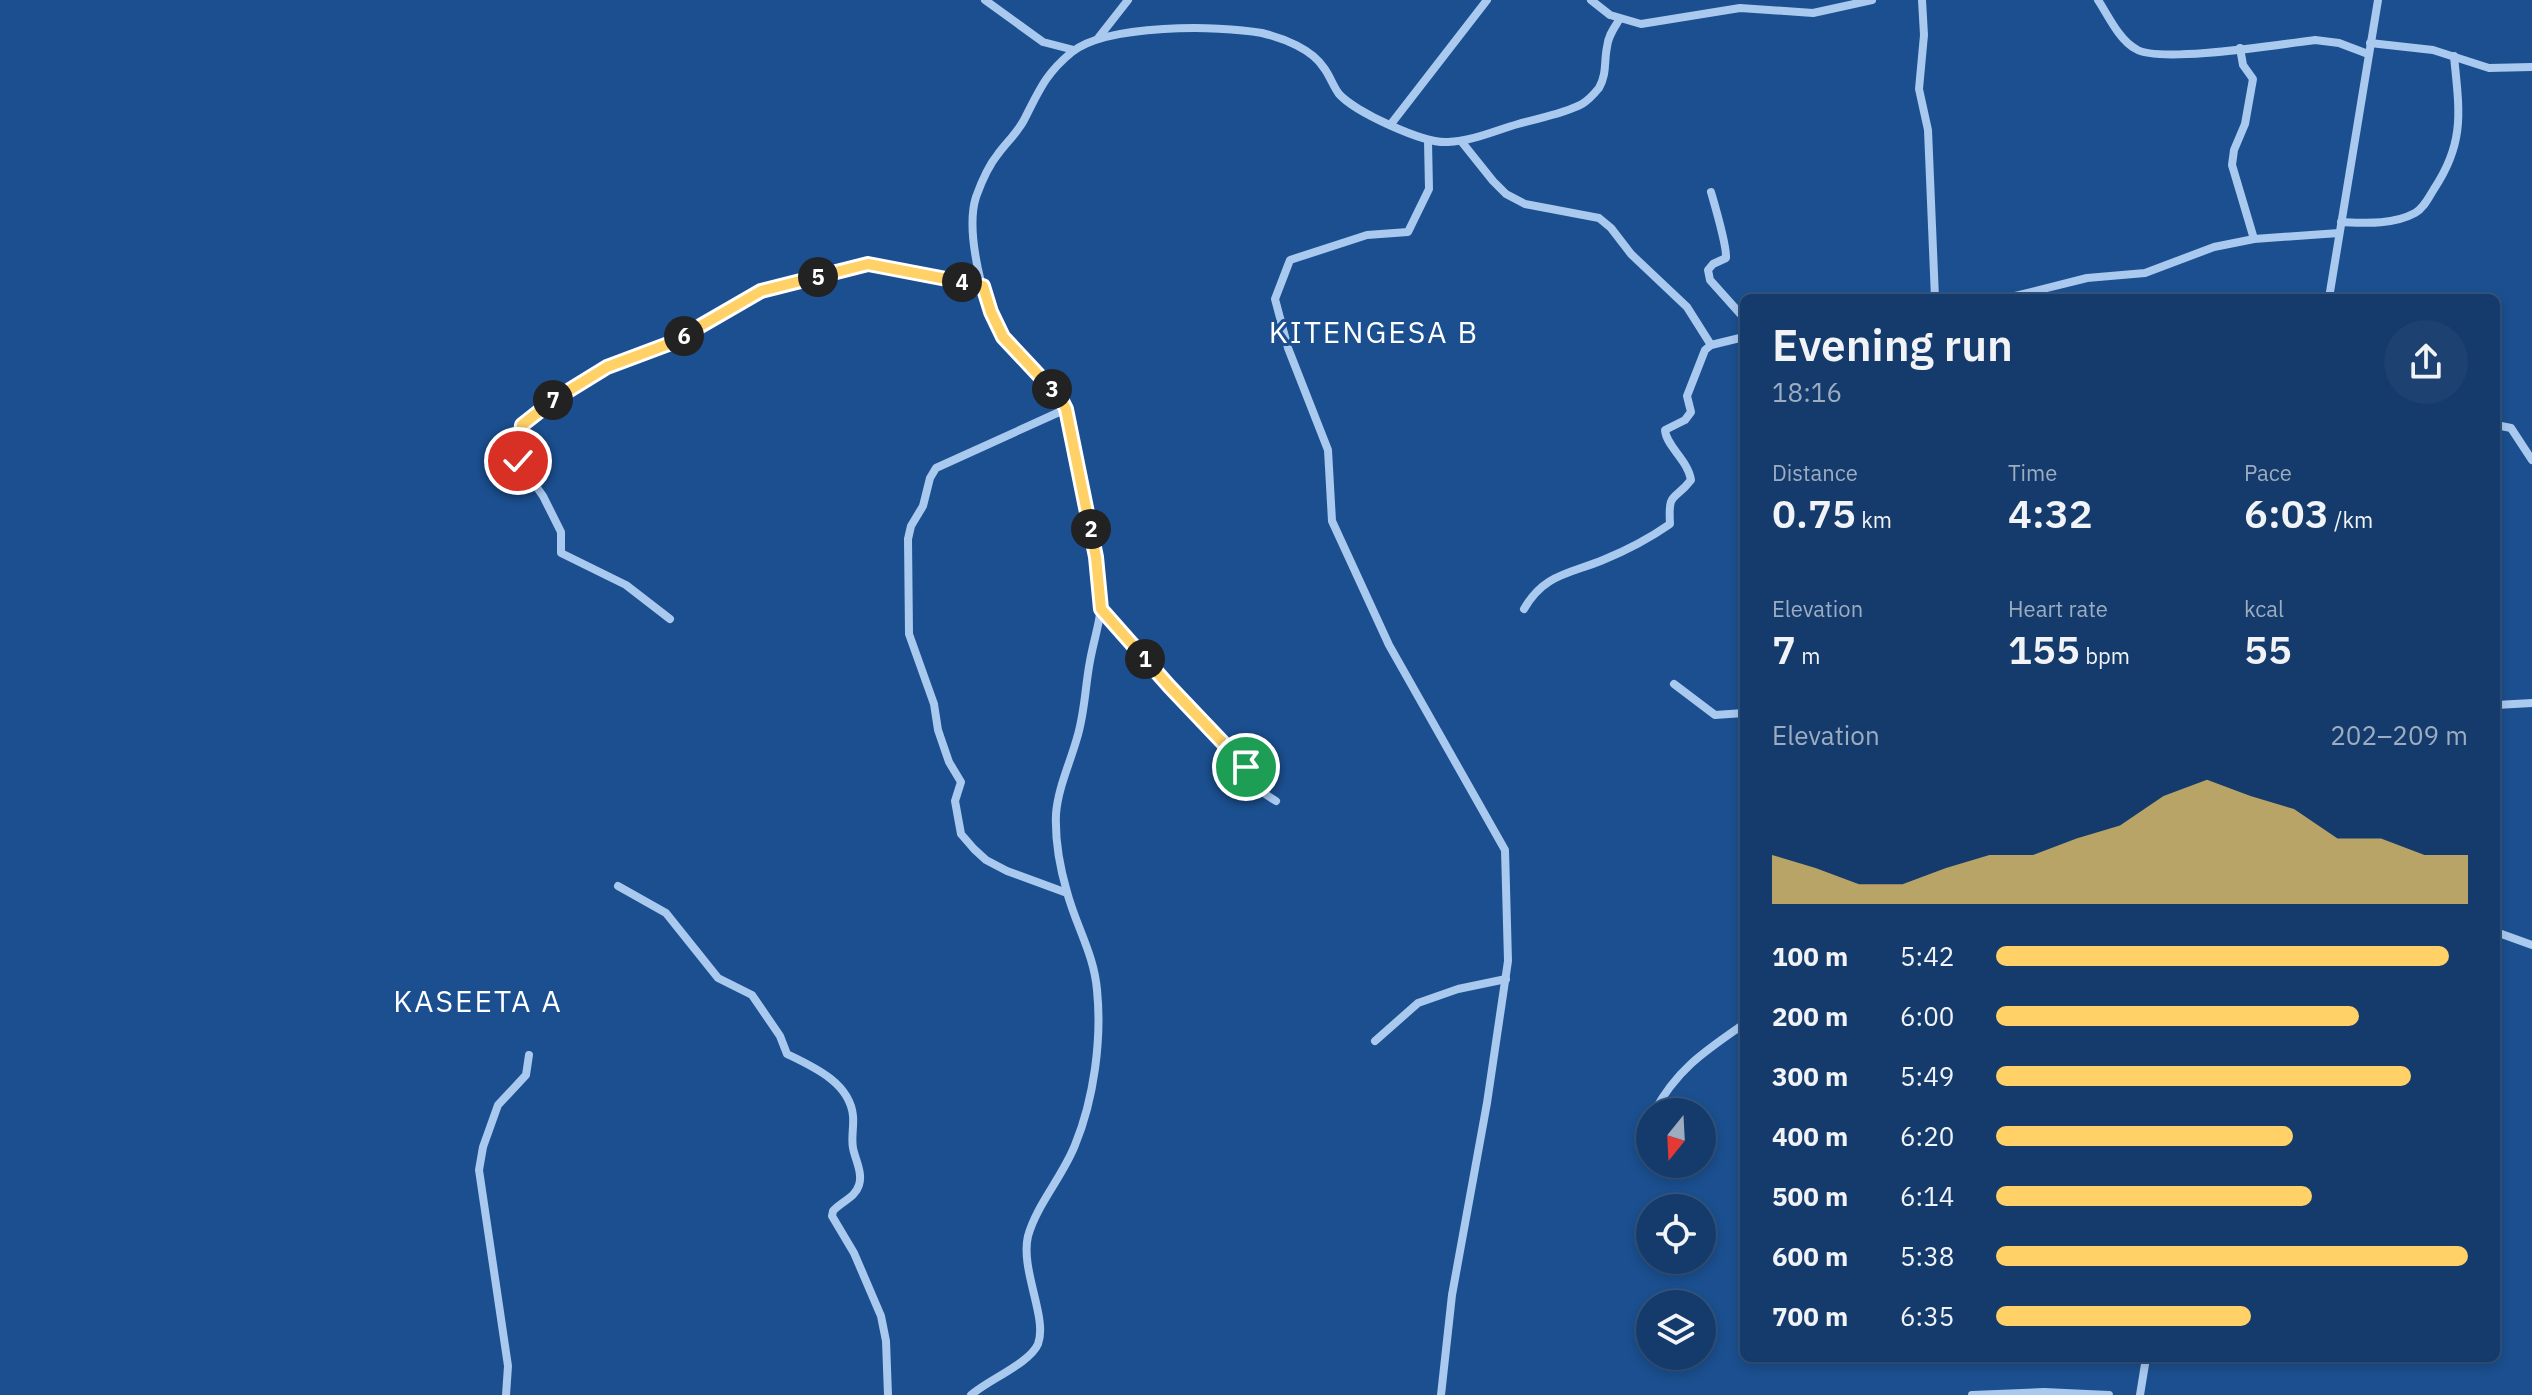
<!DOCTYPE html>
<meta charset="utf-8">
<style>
body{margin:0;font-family:"IBM Plex Sans",sans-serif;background:#1d4271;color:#f1f3f6;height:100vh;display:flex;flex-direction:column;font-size:30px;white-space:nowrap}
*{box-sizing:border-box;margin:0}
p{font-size:26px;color:#9dadc1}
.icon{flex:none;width:44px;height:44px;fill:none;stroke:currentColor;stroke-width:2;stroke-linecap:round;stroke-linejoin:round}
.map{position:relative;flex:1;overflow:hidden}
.drawer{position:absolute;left:1740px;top:294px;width:760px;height:1068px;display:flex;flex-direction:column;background:#143b6b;border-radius:12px;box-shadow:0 4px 12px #0003,0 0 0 2px #33557e}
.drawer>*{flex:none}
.needle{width:52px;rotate:198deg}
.controls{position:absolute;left:1636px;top:1098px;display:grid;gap:16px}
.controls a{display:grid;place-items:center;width:80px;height:80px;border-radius:50%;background:#143b6b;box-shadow:0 4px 12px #0003,0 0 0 2px #33557e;font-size:40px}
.pin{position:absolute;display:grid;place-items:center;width:68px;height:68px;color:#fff;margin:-34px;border:4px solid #fff;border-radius:50%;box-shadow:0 2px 8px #0007}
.km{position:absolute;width:40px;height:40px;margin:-20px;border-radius:50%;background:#222;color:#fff;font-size:22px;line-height:40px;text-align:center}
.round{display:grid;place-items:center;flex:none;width:84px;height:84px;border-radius:42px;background:#1d4271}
.headline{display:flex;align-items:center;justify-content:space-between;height:136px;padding:0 32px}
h1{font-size:44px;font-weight:600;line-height:60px}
.stats{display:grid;grid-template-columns:repeat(3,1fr);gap:12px;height:136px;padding:8px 32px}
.stats div{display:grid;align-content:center}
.stats b{font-size:40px;font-weight:600}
.stats small{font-size:22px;font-weight:400}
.stats p{font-size:22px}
.chart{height:224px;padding:16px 32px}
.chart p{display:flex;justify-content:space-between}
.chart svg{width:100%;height:144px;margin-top:8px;fill:#ffd166;opacity:.7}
ul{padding:0 32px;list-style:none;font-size:26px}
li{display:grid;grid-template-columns:128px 96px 1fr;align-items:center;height:60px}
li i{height:20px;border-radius:10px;background:#ffd166}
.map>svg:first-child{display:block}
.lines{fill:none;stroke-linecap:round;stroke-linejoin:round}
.street{stroke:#a9c9ee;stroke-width:8}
.route-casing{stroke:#fff;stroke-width:16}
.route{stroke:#ffd166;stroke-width:10}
.labels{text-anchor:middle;stroke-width:6;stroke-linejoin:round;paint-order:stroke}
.quarter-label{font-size:30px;letter-spacing:2px;fill:#fff;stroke:#1b4f8f}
</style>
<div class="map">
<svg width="2532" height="1395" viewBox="0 0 2532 1395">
<rect width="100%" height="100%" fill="#1b4f8f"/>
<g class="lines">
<!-- street -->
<g class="street">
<polyline points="985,0 1043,42 1074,50"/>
<polyline points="1591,0 1610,15 1641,24 1740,8 1813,13 1872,0"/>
<polyline points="1922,0 1924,35 1919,89 1928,130 1935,298"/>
<path d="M2098 0C2108 15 2119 40 2136 49 2159 64 2282 44 2315 40L2339 43 2368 54"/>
<polyline points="1099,37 1128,0"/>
<polyline points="2370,43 2433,50 2489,68 2532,67"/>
<polyline points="2240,48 2243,65 2253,79 2245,124 2234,150 2232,165 2254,239"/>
<polyline points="1391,124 1487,0"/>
<polyline points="1428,141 1429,189 1408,232 1367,235 1290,260 1275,299 1288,348 1328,450 1332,521 1389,645 1505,850 1508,961 1487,1103 1452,1295 1441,1395"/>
<polyline points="1461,141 1493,181 1506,194 1525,204 1599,218 1611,228 1631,254 1687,307 1711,345"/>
<path d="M1711 192C1715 206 1727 246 1726 258L1713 264 1708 270 1710 280 1744 318"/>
<path d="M2341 222C2365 223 2393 225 2415 213 2424 208 2429 197 2434 189 2466 141 2459 109 2454 56"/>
<polyline points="2007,298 2087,278 2145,273 2214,247 2254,239 2339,233"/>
<polyline points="2329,298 2378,0"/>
<polyline points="1066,409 936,468 930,478 923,506 911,526 908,539 909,634 934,704 938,730 949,762 961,782 955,801 961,834 974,849 986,860 1007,871 1067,893"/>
<polyline points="2496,425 2511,428 2532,460"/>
<polyline points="1101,609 1169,686 1246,767 1265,794 1276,801"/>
<path d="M1524 609C1544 574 1569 574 1603 560 1625 551 1650 538 1670 524 1668 490 1674 502 1691 480 1688 460 1666 446 1665 430L1685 420 1691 412 1687 396 1705 350 1711 345 1744 337"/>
<polyline points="670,619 626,585 561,553 561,532 543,496 518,461 522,425 555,399 607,367 671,343 761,291 868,264 983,286"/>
<polyline points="1674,684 1715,715 1744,713"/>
<polyline points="2496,705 2532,703"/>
<path d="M618 886 666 913 718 978 752 995 780 1036 787 1054C814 1067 850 1083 853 1116 854 1127 851 1138 853 1148 855 1159 863 1173 859 1185 855 1198 842 1201 833 1211L832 1216 854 1253 881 1316 886 1341 888 1395"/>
<polyline points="2496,932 2532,945"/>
<polyline points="1375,1041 1418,1003 1458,989 1506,979"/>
<path d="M1654 1112C1677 1069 1705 1051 1744 1024"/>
<polyline points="1645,1132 1650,1120"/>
<polyline points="506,1395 508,1366 479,1170 483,1147 498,1105 526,1075 529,1055"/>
<path d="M971 1395C988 1380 1030 1363 1038 1344 1048 1318 1020 1270 1028 1236 1037 1204 1063 1176 1075 1145 1094 1099 1102 1039 1097 990 1094 954 1076 926 1067 892 1060 868 1055 838 1056 814 1058 788 1070 763 1077 738 1085 712 1085 687 1090 661 1094 638 1102 618 1101 595L1087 509 1066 409 1061 399C1042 378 1019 360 1003 337 983 307 965 231 976 197 981 183 989 165 998 154 1007 142 1017 133 1024 120 1039 91 1045 74 1072 52 1107 24 1218 25 1262 33 1283 38 1312 49 1324 68 1330 76 1333 86 1339 94 1355 112 1424 144 1448 142 1473 141 1494 131 1518 124 1539 118 1563 114 1582 104 1589 100 1594 94 1599 88 1607 74 1604 61 1607 47 1608 36 1614 28 1619 20"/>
<polyline points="1972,1395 2044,1392 2109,1395"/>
<polyline points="2140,1395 2146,1358"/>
</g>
</g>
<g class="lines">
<!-- route casing -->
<g class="route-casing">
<polyline id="route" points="518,461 522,425 555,399 607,367 671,343 761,291 868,264 983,286 991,312 1003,337 1061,399 1066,409 1096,557 1101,609 1169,686 1246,767"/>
</g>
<!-- route -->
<use href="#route" class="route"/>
</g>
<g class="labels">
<!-- quarter labels -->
<g class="quarter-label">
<text x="1374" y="343">KITENGESA B</text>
<text x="478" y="1012">KASEETA A</text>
</g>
</g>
</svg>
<div class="controls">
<a><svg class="needle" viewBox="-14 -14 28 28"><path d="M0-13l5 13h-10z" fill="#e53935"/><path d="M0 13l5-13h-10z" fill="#9dadc1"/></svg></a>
<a><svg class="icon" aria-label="locate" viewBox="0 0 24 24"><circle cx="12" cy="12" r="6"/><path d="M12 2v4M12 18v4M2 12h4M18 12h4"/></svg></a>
<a><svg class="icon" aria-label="layers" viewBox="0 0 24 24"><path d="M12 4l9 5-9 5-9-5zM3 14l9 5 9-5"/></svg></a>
</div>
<div class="pin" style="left:1246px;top:767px;background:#1e9e55"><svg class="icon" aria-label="arrive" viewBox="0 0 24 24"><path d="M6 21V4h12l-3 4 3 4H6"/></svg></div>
<div class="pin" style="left:518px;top:461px;background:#d93025"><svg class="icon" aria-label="check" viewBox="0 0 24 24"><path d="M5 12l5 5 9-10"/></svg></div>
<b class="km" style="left:1145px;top:659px">1</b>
<b class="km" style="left:1091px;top:529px">2</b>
<b class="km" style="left:1052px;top:389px">3</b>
<b class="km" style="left:962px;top:282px">4</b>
<b class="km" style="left:818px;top:277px">5</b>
<b class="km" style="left:684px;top:336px">6</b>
<b class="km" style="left:553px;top:400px">7</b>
<section class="drawer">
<div class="headline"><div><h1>Evening run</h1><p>18:16</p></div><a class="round"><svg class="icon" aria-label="share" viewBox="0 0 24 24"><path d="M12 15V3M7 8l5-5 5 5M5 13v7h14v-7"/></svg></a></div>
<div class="stats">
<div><p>Distance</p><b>0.75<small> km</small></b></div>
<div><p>Time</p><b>4:32</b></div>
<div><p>Pace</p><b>6:03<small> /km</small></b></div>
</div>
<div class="stats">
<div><p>Elevation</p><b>7<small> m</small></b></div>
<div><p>Heart rate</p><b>155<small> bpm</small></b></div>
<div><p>kcal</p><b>55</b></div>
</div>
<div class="chart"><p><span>Elevation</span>202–209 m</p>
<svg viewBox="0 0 160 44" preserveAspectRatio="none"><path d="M0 44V29L10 33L20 38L30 38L40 33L50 29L60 29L70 24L80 20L90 11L100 6L110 11L120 15L130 24L140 24L150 29L160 29V44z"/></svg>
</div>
<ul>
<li><b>100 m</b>5:42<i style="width:96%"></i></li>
<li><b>200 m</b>6:00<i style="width:77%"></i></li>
<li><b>300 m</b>5:49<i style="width:88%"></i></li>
<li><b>400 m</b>6:20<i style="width:63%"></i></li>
<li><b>500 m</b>6:14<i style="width:67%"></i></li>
<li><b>600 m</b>5:38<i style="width:100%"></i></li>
<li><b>700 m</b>6:35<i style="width:54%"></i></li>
</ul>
</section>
</div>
